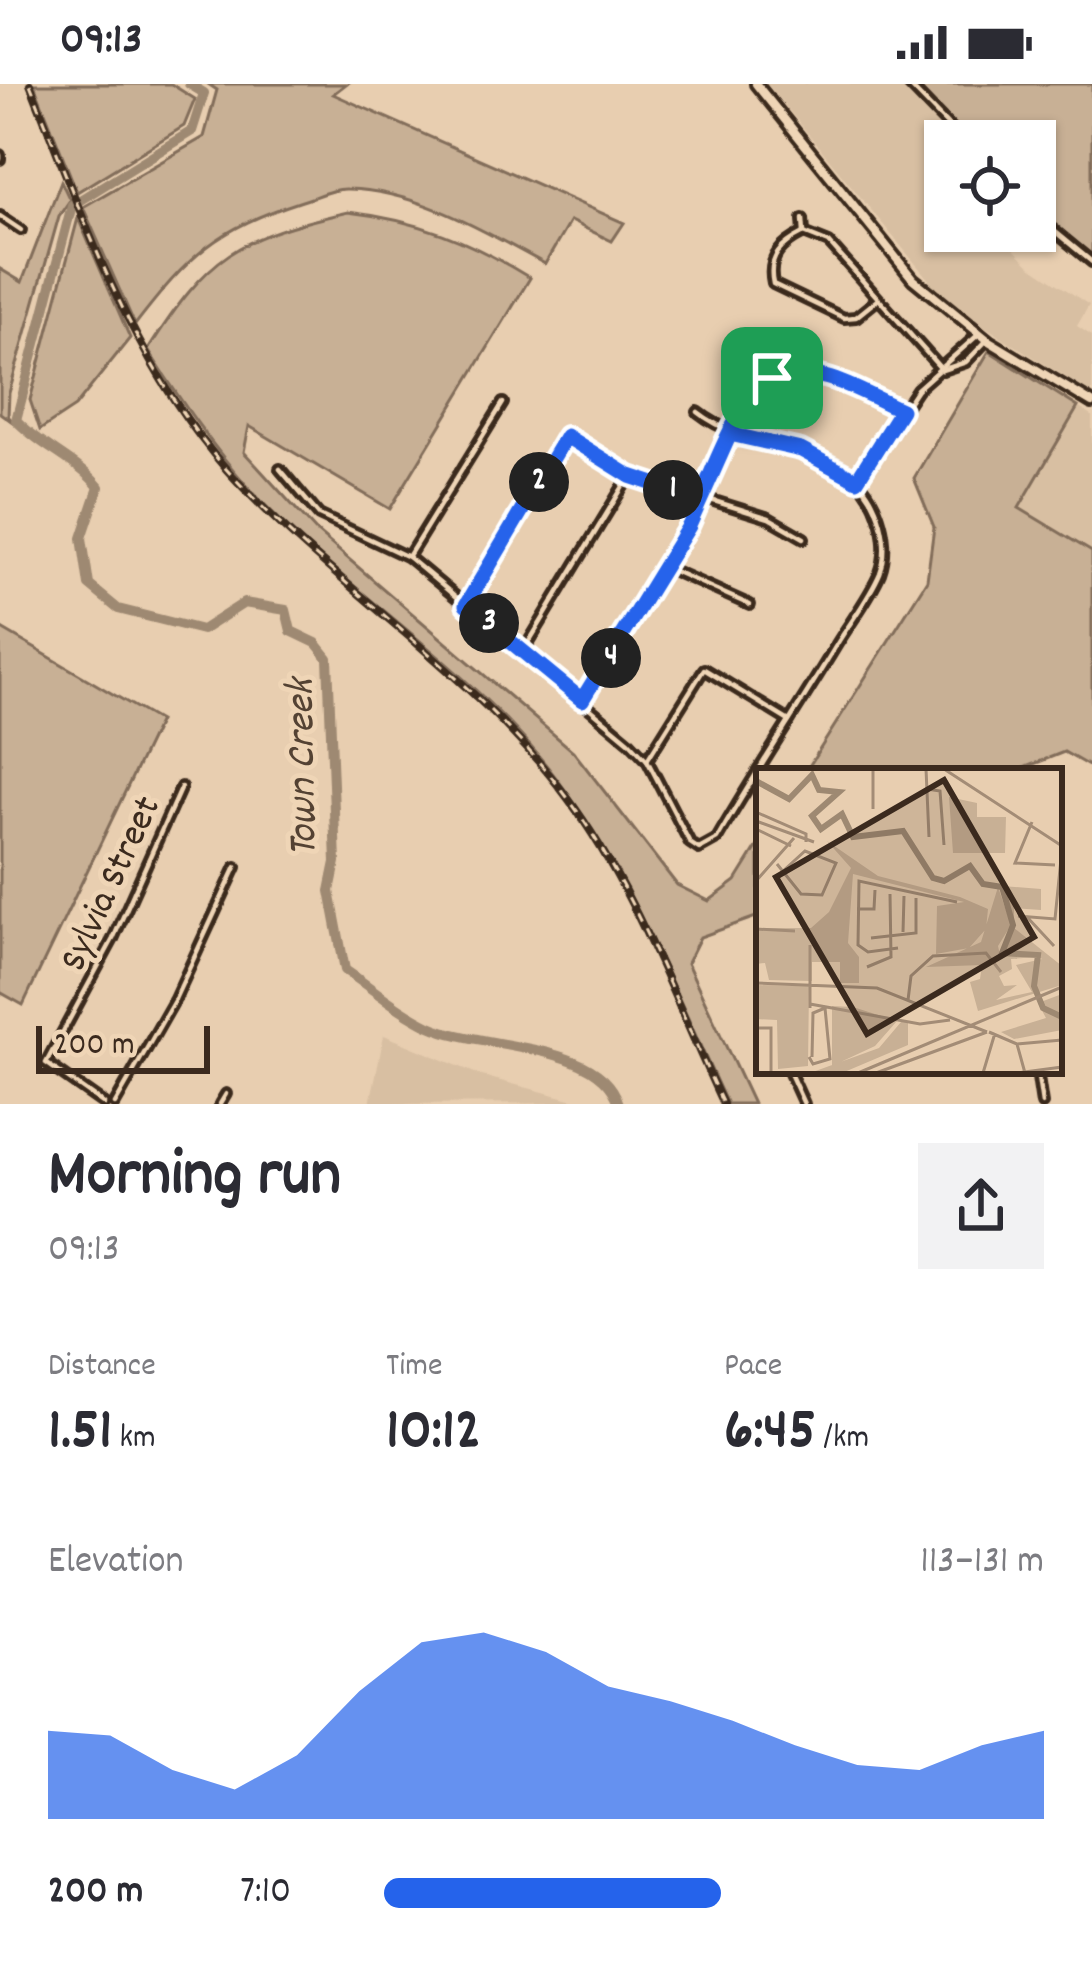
<!DOCTYPE html>
<meta charset="utf-8">
<style>
body{margin:0;font-family:Dekko,sans-serif;background:#f2f2f3;color:#2b2b33;height:100vh;display:flex;flex-direction:column;font-size:45px;white-space:nowrap}
*{box-sizing:border-box;margin:0}
p{font-size:39px;color:#7c7c81}
.icon{flex:none;width:66px;height:66px;fill:none;stroke:currentColor;stroke-width:2;stroke-linecap:round;stroke-linejoin:round}
.map{position:relative;height:1020px;overflow:hidden}
.details{display:flex;flex-direction:column;background:#fff;flex:1}
.details>*{flex:none}
.fabs{position:absolute;left:924px;top:36px;display:grid;gap:24px}
.fabs a{display:grid;place-items:center;width:132px;height:132px;border-radius:0px;background:#fff;box-shadow:0 3px 9px #0004;font-size:60px}
.scale{position:absolute;left:36px;bottom:30px;width:174px;box-sizing:border-box;padding-left:12px;border:6px solid #3b2a1e;border-top:0;font-size:33px;line-height:42px;white-space:nowrap;color:#3b2a1e;-webkit-text-stroke:9px #efd5b6;paint-order:stroke}
.pin{position:absolute;display:grid;place-items:center;width:102px;height:102px;color:#fff;margin:-51px;border-radius:24px;box-shadow:0 6px 18px #0006}
.km{position:absolute;width:60px;height:60px;margin:-30px;border-radius:50%;background:#222;color:#fff;font-size:33px;line-height:60px;text-align:center}
.round{display:grid;place-items:center;flex:none;width:126px;height:126px;border-radius:0px;background:#f2f2f3}
.headline{display:flex;align-items:center;justify-content:space-between;height:204px;padding:0 48px}
h1{font-size:66px;font-weight:800;line-height:90px}
.metrics{display:grid;grid-template-columns:repeat(3,1fr);gap:18px;height:204px;padding:12px 48px}
.metrics div{display:grid;align-content:center}
.metrics b{font-size:60px;font-weight:800}
.metrics small{font-size:33px;font-weight:400}
.metrics p{font-size:33px}
.chart{height:336px;padding:24px 48px}
.chart p{display:flex;justify-content:space-between}
.chart svg{width:100%;height:216px;margin-top:12px;fill:#2563eb;opacity:.7}
ul{padding:0 48px;list-style:none;font-size:39px}
li{display:grid;grid-template-columns:192px 144px 1fr;align-items:center;height:90px}
li i{height:30px;border-radius:15px;background:#2563eb}
.status{display:flex;justify-content:space-between;align-items:center;height:84px;padding:0 60px;background:#fff;direction:ltr}
.status svg{height:33px;fill:currentColor}
.map>svg:first-child{display:block}
.built{fill:#d8bfa2}
.green{fill:#c8b095;stroke:#826d5a;stroke-width:3}
.lines{fill:none;stroke-linecap:round;stroke-linejoin:round}
.river{stroke:#9e8972;stroke-width:10}
.street-casing{stroke:#3b2a1e;stroke-width:14}
.secondary-casing{stroke:#3b2a1e;stroke-width:16}
.street{stroke:#efd5b6;stroke-width:4.5}
.secondary{stroke:#efd5b6;stroke-width:8}
.rail-casing{stroke:#3b2a1e;stroke-width:8}
.rail{stroke:#efd5b6;stroke-width:3;stroke-dasharray:9;stroke-linecap:butt}
.route-casing{stroke:#fff;stroke-width:24}
.route{stroke:#2563eb;stroke-width:15}
.labels{text-anchor:middle;stroke-width:10;stroke-linejoin:round;paint-order:stroke}
.street-label{font-size:39px;fill:#3b2a1e;stroke:#efd5b6}
.water-label{font-size:42px;font-style:italic;fill:#544233;stroke:#efd5b6}
.inset-river{fill:none;stroke:#9e8972;stroke-width:6}
.inset-road{fill:none;stroke:#a38c76;stroke-width:3}
.view{fill:#3b2a1e;fill-opacity:0.15;stroke:#3b2a1e;stroke-width:6}
.inset-edge{fill:none;stroke:#3b2a1e;stroke-width:6}
</style>
<div class="status"><b>09:13</b><svg viewBox="0 0 49 12"><path d="M0 12V9h3v3zM5 12V6h3v6zM10 12V3h3v9zM15 12V0h3v12zM26 1h20v11H26zM47 4h2v5h-2z"/></svg></div>
<div class="map">
<svg width="1092" height="1020" viewBox="0 0 1092 1020">
<rect width="100%" height="100%" fill="#e8ceb0"/>
<filter id="ink" filterUnits="userSpaceOnUse"><feTurbulence type="fractalNoise" baseFrequency=".00833" numOctaves="2"/><feDisplacementMap in="SourceGraphic" scale="24" xChannelSelector="R" yChannelSelector="G"/><feConvolveMatrix kernelMatrix="1 2 1 2 8 2 1 2 1" color-interpolation-filters="sRGB"/></filter>
<g filter="url(#ink)">
<!-- built -->
<g class="built">
<polygon points="767,0 903,0 957,57 945,57 945,147 995,147 1031,182 1089,221 1077,242 1092,252 1092,310 981,240 934,202"/>
<polygon points="1078,323 1092,332 1092,468 1018,424"/>
<polygon points="384,951 482,992 586,1019 370,1020"/>
</g>
<!-- green -->
<g class="green">
<polygon points="34,0 171,0 195,15 184,42 77,108"/>
<path d="M208 0H346L333 10 624 139 612 157 570 137 545 180C484 147 419 107 347 105 333 104 316 113 302 117 216 145 189 171 135 241L83 123 204 53 217 6Z"/>
<polygon points="914,0 1092,0 1092,174 1035,124 1035,57 969,57"/>
<polygon points="61,97 70,116 59,132 9,309 8,332 14,339 0,329 0,185 22,198"/>
<path d="M348 128C418 136 470 157 530 194L390 425 249 342 244 368 317 448 573 667 677 801 709 817 736 797 759 760V832L700 853 687 879 753 1020H727C671 901 623 771 537 670 452 569 337 500 250 405 211 362 179 314 148 266 209 170 237 153 348 128Z"/>
<polygon points="78,134 130,254 75,323 40,346 30,316"/>
<polygon points="989,267 1078,323 1019,424 1092,468 1092,684 1064,668 1016,687 806,687 927,496 934,443 914,394"/>
<polygon points="0,544 159,637 23,921 0,908"/>
</g>
<g class="lines">
<!-- river -->
<path class="river" d="M189 0 204 9 192 47 72 121 16 336C41 363 76 375 99 403L82 454 89 501 118 525 202 546 244 519 286 526 291 547 316 559 328 574 336 778 330 807 345 886C373 905 399 927 430 942 482 966 601 957 619 1020"/>
<!-- street casing -->
<g class="street-casing">
<g id="street">
<polyline points="908,0 963,57"/>
<polyline points="0,71 0,75"/>
<polyline points="1035,131 1092,178"/>
<polyline points="0,132 21,146"/>
<polyline points="803,135 804,149"/>
<polyline points="804,149 829,159 942,286"/>
<path d="M804 149C782 160 767 173 773 200L844 234 856 233 877 216"/>
<polyline points="746,256 755,260 773,294"/>
<polyline points="942,286 966,278 986,257"/>
<path d="M280 385 319 431 408 473 629 657 647 676 690 759 699 765 717 755C755 689 798 625 837 560 851 537 870 513 880 489 891 459 879 417 856 395 813 355 747 367 698 328"/>
<polyline points="857,396 917,305 979,250"/>
<polyline points="408,473 503,319"/>
<polyline points="665,483 750,521"/>
<polyline points="466,521 566,352 630,391 769,434 804,454"/>
<polyline points="524,566 630,391"/>
<polyline points="582,616 689,442 730,349 757,306 794,288 819,289 901,326"/>
<polyline points="647,676 704,585 789,637"/>
<polyline points="789,987 804,1020"/>
<polyline points="1037,987 1042,1020"/>
<polyline points="104,1020 46,979 113,855 181,703"/>
<polyline points="115,1020 175,915 236,783"/>
<polyline points="220,1020 226,1010"/>
</g>
</g>
<!-- secondary casing -->
<g class="secondary-casing">
<polyline id="secondary" points="756,0 913,195 989,257 1092,319"/>
</g>
<!-- street -->
<use href="#street" class="street"/>
<!-- secondary -->
<use href="#secondary" class="secondary"/>
<!-- rail casing -->
<g class="rail-casing">
<path id="rail" d="M30 0C84 134 129 275 227 386 333 503 471 585 567 713 634 803 675 918 723 1020"/>
</g>
<!-- rail -->
<use href="#rail" class="rail"/>
</g>
</g>
<g class="lines" filter="url(#ink)">
<!-- route casing -->
<g class="route-casing">
<path id="route" d="M772 294C734 323 719 373 700 415L630 392 566 352 466 521 582 616 689 442 730 350 801 366 857 396 901 326C858 307 820 279 772 294"/>
</g>
<!-- route -->
<use href="#route" class="route"/>
</g>
<g class="labels">
<!-- street labels -->
<g class="street-label">
<text transform="translate(107 798) rotate(-65)" y="14">Sylvia Street</text>
</g>
<!-- water labels -->
<g class="water-label">
<text transform="translate(298 684) rotate(-91)" y="15">Town Creek</text>
</g>
</g>
<!-- overview -->
<g transform="translate(756 684)">
<rect width="306" height="306" fill="#e8ceb0"/>
<path d="M193 29 221 35V49H250L249 85H197ZM71 73 122 108 204 129 232 141 230 161 213 180 180 186 181 138 208 134 97 106 92 175 103 189V215H84V194H56V213L13 212 9 195 0 196V160H55L73 144 95 100ZM246 118 285 121V142L258 140V160L306 198V217L222 243 214 214 224 211 226 197 170 199 225 174 242 119 255 157 242 178 244 187 281 189 255 191 256 201 243 208 248 218 261 217 240 232 276 224 260 197 286 191 277 185 247 184 258 158ZM0 217 53 218 52 298 22 301 21 252 0 251ZM306 226V262L258 271 245 264 290 250 282 235ZM76 238 97 239 141 253 119 278 76 298ZM145 254H152V277L86 305H54L123 280Z" fill="#c8b095"/>
<path class="inset-river" d="M0 13 33 31 56 7 63 22 83 24 56 48 65 61 86 46 97 69 147 63 177 110 188 113 214 98 227 116 246 119 257 157 246 185 282 187 278 218 287 240 306 249"/>
<path class="inset-road" d="M117 1V41M170 1 173 69M188 1 306 78M171 21 184 23 188 77M0 44 50 66V74M0 53 58 74M276 54 259 95 299 97M0 61 35 78M21 96 45 126 66 127 80 95 49 83 27 103M0 113 38 70M101 141H118L119 122M262 148 299 151 306 81M271 149 298 178M0 161 39 163M147 164 148 128M115 170 160 165V130M54 177V240M142 180 112 184 102 177 103 113 201 134M111 199 135 189 134 126M0 215 121 220 231 264M152 232 155 208 177 188 230 185 245 204M54 236 164 256 194 252M0 260H15V305M233 264 261 276 269 305M261 276 306 272M53 289 57 296 74 291 69 240 57 245 56 289M102 305 306 219M120 305 231 264M187 305H225M227 305 239 265M261 305 306 299"/>
<path class="view" d="M188 12 278 169 111 266 20 109Z"/>
<rect width="306" height="306" class="inset-edge"/>
</g>
</svg>
<div class="fabs">
<a><svg class="icon" aria-label="locate" viewBox="0 0 24 24"><circle cx="12" cy="12" r="6"/><path d="M12 2v4M12 18v4M2 12h4M18 12h4"/></svg></a>
</div>
<div class="scale">200 m</div>
<div class="pin" style="left:772px;top:294px;background:#1e9e55"><svg class="icon" aria-label="arrive" viewBox="0 0 24 24"><path d="M6 21V4h12l-3 4 3 4H6"/></svg></div>
<b class="km" style="left:673px;top:406px">1</b>
<b class="km" style="left:539px;top:398px">2</b>
<b class="km" style="left:489px;top:539px">3</b>
<b class="km" style="left:611px;top:574px">4</b>
</div>
<section class="details">
<div class="headline"><div><h1>Morning run</h1><p>09:13</p></div><a class="round"><svg class="icon" aria-label="share" viewBox="0 0 24 24"><path d="M12 15V3M7 8l5-5 5 5M5 13v7h14v-7"/></svg></a></div>
<div class="metrics">
<div><p>Distance</p><b>1.51<small> km</small></b></div>
<div><p>Time</p><b>10:12</b></div>
<div><p>Pace</p><b>6:45<small> /km</small></b></div>
</div>
<div class="chart"><p><span>Elevation</span>113–131 m</p>
<svg viewBox="0 0 160 44" preserveAspectRatio="none"><path d="M0 44V26L10 27L20 34L30 38L40 31L50 18L60 8L70 6L80 10L90 17L100 20L110 24L120 29L130 33L140 34L150 29L160 26V44z"/></svg>
</div>
<ul>
<li><b>200 m</b>7:10<i style="width:51%"></i></li>
</ul>
</section>
